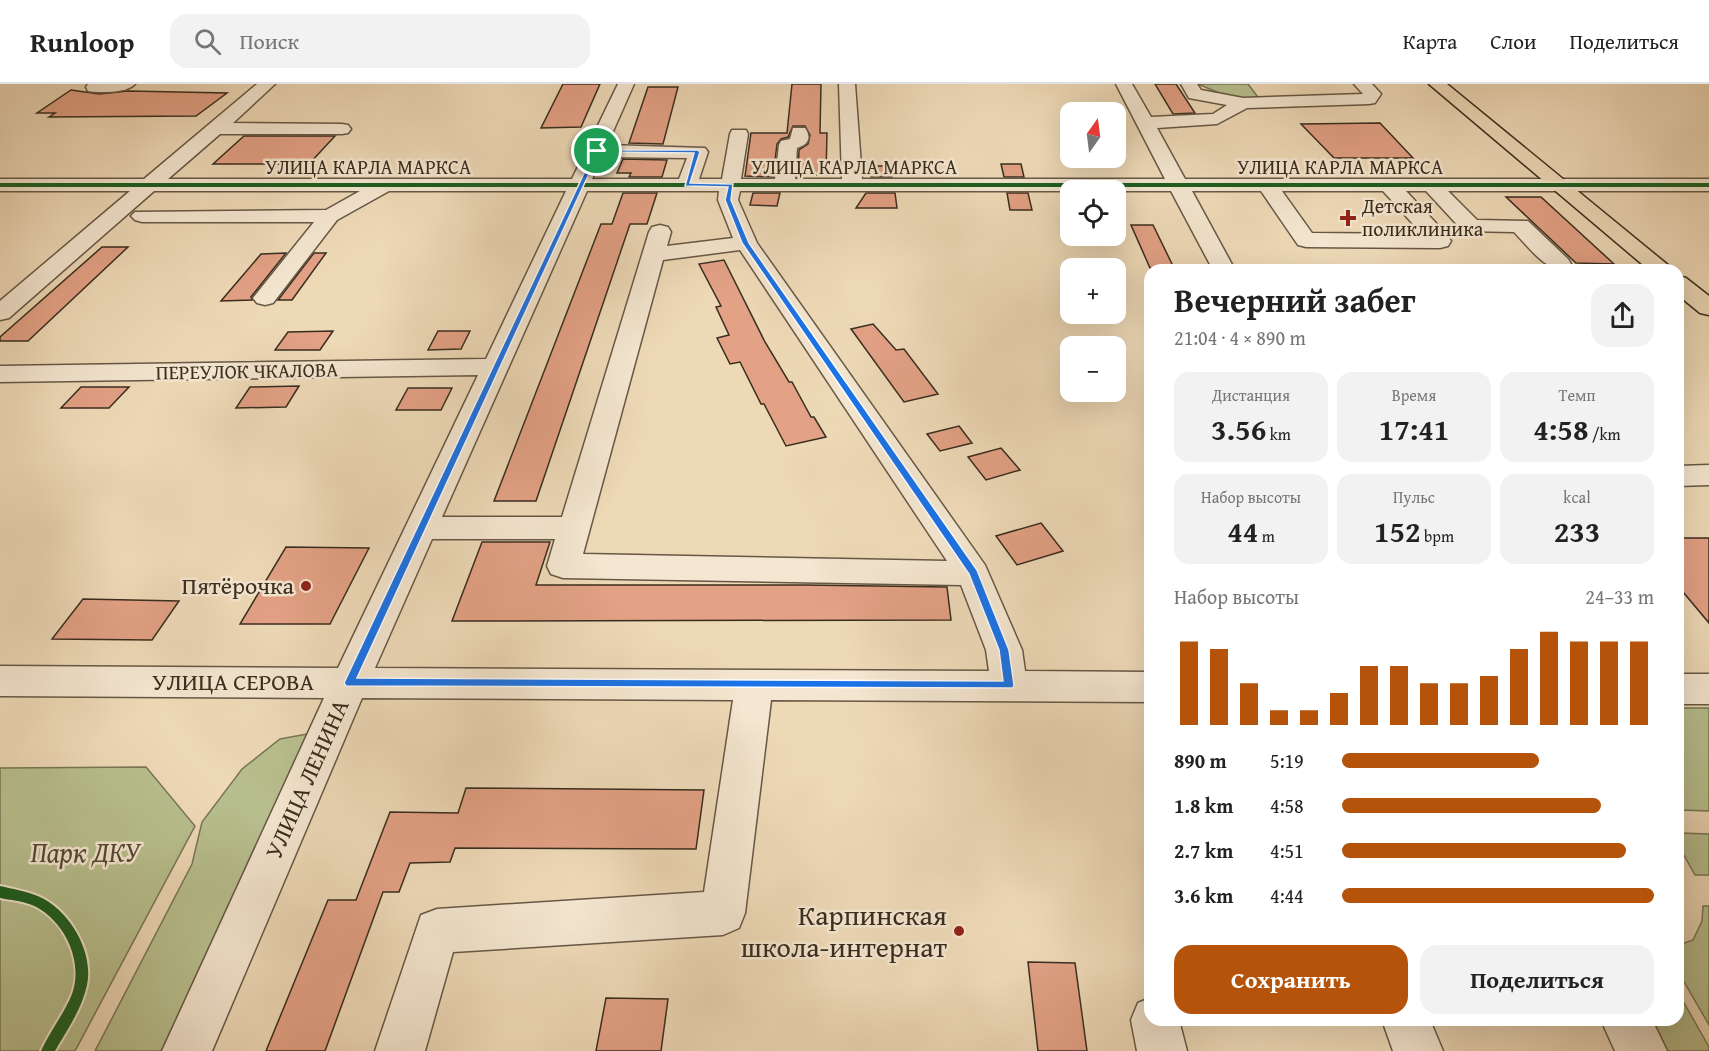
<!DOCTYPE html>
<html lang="ru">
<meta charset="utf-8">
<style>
body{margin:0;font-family:"Gentium Book Plus",serif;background:#f2f2f2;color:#222;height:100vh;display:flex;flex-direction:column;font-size:22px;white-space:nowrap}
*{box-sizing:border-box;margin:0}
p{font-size:20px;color:#767676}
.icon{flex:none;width:33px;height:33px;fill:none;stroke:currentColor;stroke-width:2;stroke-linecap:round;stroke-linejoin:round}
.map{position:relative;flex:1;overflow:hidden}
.side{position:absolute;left:1144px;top:180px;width:540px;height:762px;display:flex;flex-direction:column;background:#fff;border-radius:18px;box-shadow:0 6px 24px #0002}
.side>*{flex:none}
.needle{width:39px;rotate:14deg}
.fabs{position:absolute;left:1060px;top:18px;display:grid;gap:12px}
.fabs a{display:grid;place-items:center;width:66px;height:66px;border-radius:12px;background:#fff;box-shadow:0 6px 24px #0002;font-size:30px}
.pin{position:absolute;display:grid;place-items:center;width:51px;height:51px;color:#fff;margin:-26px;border:3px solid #fff;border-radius:50%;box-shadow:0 2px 6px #0007}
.round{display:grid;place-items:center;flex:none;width:63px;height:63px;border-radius:18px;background:#f2f2f2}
.headline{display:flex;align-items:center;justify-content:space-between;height:102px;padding:0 30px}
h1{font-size:33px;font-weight:700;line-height:45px}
.metrics{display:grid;grid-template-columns:repeat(3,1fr);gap:9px;height:102px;padding:6px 30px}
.metrics div{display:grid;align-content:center;border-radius:15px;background:#f2f2f2;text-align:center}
.metrics b{font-size:30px;font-weight:700}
.metrics small{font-size:16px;font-weight:400}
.metrics p{font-size:16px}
.chart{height:168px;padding:12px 30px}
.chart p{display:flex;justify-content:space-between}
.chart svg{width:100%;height:108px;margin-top:6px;stroke:#b45309;stroke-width:6}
.cta{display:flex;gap:12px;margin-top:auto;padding:12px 30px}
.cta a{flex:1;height:69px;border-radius:18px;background:#b45309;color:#fff;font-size:24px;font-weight:700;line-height:69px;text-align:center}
.cta a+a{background:#f2f2f2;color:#222}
ul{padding:0 30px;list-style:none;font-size:20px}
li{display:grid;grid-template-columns:96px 72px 1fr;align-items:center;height:45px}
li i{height:15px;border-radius:8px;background:#b45309}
header{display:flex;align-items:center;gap:36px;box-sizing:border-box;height:84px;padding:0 30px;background:#fff;border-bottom:2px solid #e0e0e0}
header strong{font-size:28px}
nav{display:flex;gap:33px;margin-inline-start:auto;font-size:21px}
.search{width:420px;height:54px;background:#f2f2f2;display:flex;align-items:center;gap:15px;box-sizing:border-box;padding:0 21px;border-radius:18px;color:#767676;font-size:22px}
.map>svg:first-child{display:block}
.green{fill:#b8bf8e;stroke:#787656;stroke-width:1.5}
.building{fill:#e3a185;stroke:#382d1f;stroke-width:1.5}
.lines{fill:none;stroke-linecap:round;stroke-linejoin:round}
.minor-casing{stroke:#665845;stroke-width:3}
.major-casing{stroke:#382d1f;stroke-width:3}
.minor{fill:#f4e6d0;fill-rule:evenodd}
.major{fill:#eed9b7;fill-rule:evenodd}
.cycleway-casing{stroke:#f4e6d0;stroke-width:4}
.cycleway{fill:#1b5e20;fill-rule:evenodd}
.route{fill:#1a73e8;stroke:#fff;stroke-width:1.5;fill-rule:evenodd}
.poi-dot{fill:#8f2418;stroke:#f4e6d0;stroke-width:2}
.labels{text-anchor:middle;stroke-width:5;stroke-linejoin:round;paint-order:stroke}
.far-street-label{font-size:20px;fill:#382d1f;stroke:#f4e6d0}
.far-poi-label{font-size:20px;fill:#382d1f;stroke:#f4e6d0;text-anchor:start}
.poi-label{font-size:24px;fill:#382d1f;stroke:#f4e6d0;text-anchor:end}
.street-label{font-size:24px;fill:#382d1f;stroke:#f4e6d0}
.near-park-label{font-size:28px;font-style:italic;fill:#524a35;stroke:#f4e6d0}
.near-poi-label{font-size:28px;fill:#382d1f;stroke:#f4e6d0;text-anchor:end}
</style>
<header>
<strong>Runloop</strong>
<div class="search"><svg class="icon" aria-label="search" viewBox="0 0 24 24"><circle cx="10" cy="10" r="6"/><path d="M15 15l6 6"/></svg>Поиск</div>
<nav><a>Карта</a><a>Слои</a><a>Поделиться</a></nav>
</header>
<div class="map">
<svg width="1709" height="967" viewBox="0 0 1709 967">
<rect width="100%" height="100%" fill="#eed9b7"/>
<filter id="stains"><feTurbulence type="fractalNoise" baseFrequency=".00333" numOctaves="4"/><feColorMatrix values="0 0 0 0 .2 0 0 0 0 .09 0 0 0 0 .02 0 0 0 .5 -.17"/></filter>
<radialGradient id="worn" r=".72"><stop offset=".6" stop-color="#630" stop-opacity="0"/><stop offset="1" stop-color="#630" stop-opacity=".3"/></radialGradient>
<!-- green -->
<g class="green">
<polygon points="1198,0 1248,0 1261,17 1238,17"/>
<polygon points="1679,624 1709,624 1709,727 1679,726"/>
<polygon points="307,650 317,656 172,967 95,967 192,780 202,738 242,685 280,655"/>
<polygon points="146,683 195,742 75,967 0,967 0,684"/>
<polygon points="1679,749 1709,750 1709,791 1695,791 1679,762"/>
<polygon points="1703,822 1709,822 1709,941 1679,889 1679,861 1693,856 1702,837"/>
<polygon points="1679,910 1709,963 1709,967 1646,967 1629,936 1678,936"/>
</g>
<!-- building -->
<g class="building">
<polygon points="563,0 600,0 581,43 541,44"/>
<polygon points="792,0 821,0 820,49 827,49 826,91 798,91 799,66 808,60 810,51 805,42 793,42 788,53 781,55 777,60 773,93 745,92 751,49 787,49"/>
<polygon points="1155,0 1176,0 1195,29 1173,30"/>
<polygon points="648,3 678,3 663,60 629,59"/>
<polygon points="71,6 99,10 128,7 227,9 196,32 49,33 55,29 37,29"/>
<polygon points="1380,39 1413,74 1334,74 1301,40"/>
<polygon points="244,52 335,52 309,80 213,80"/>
<polygon points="623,75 667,76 662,93 629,93 631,89 617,89"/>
<polygon points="1001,80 1021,80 1024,93 1004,93"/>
<polygon points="870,82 891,82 892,93 871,93"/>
<polygon points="623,109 657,109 647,140 630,140 536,417 494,417 601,140 612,140"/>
<polygon points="753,109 780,109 777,122 750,121"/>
<polygon points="866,109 895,109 897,124 856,124"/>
<polygon points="1007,109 1028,109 1032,126 1010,126"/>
<polygon points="1506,113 1541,113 1614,180 1576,179"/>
<polygon points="1131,141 1153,141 1174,184 1150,184"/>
<polygon points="102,163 128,163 28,257 0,257 0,253"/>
<polygon points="286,169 251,213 252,216 221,217 261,170"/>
<polygon points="314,169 326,169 292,216 278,216"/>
<polygon points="724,176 765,258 789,298 792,298 811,333 814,333 826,353 786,362 764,320 761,320 740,278 730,280 717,254 729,251 716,223 721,222 699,180"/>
<polygon points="873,240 896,266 904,265 938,310 904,318 851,245"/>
<polygon points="333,247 320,266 275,266 288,248"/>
<polygon points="438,247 470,247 461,265 428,266"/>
<polygon points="299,302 286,323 236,324 250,303"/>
<polygon points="81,303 129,303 109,324 61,324"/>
<polygon points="408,304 452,304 441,326 396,326"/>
<polygon points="959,342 972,359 940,367 927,350"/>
<polygon points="1001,364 1020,386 986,396 968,373"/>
<polygon points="1041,439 1063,467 1017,481 996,452"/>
<polygon points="1678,454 1709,454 1709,539 1678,502"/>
<polygon points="482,458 550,458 536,501 805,501 947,503 951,536 452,537"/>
<polygon points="286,463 369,464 330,540 240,540"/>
<polygon points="83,515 179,517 152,556 52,555"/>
<polygon points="466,704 704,706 696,765 455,764 450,778 410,779 399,808 383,808 325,967 266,967 328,816 356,816 390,728 458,729"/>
<polygon points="1028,878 1075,879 1087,967 1038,967"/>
<polygon points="606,914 668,915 661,967 596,967"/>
</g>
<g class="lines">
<!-- minor casing -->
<g class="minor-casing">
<g id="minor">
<path d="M88 0H135C128 9 99 9 88 7L86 3Z"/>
<path d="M257 0H275L233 39 342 40 348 41 351 45 348 49 342 50H220L168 95H572L618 0H634L607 61 705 64 708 68 699 95H722L730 50 732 46H746L748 50 741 95H775L779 61 781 57 790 55 793 44H805C812 54 808 61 797 64L795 95H842L839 0H855L862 95H1165L1116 0H1132L1151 33 1213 30 1227 21 1189 14 1181 0H1197L1201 6 1243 14 1363 10 1354 0H1372L1381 10 1375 19 1369 20 1247 24 1217 40 1157 44 1185 95H1709V107H1448L1477 136 1528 137 1568 175 1571 180 1568 185C1547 190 1528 162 1514 148L1463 147 1426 107H1406L1448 152 1451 157 1448 162 1440 164 1306 163 1298 161 1261 107H1192L1235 186H1213L1171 107H740L738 116 757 159 985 481 1022 566 1025 587 1150 588V618L771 616 745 829 739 844 723 851 453 868 425 967H375L421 831 437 825 704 808 733 616 362 614 212 967H162L324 614 0 612V582L338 584 478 291 0 298V282L486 275 566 107H389L337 136 273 219 265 221 257 219 253 214 314 138H142L135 136 131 132 135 128 326 126 360 107H154L9 234 0 236V217L130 107H0V95H144ZM602 73 687 74 679 95H592ZM587 107H719L718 116 733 154 667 162 671 148 668 143 660 141 652 143 649 148 562 433H442ZM1282 107H1383L1422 150 1312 149ZM740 166 947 477 583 470 663 176ZM432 455H555L547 482 551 490 563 494 961 501 986 566 989 587 375 584Z"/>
<polygon points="1709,381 1709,401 1678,402 1678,382"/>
<rect x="1678" y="590" width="31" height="30"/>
<polygon points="1150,914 1150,936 1179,936 1187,967 1137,967 1131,936 1138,919"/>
<polygon points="1382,936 1430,936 1443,967 1393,967"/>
<polygon points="1601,936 1652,936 1667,967 1615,967"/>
</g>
</g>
<!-- major casing -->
<g class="major-casing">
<g id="major">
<polygon points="1429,0 1447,0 1674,186 1649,186"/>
<polygon points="1678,192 1686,194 1709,212 1709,231 1700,229 1678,211"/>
</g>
</g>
<!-- minor -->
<use href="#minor" class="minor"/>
<!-- major -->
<use href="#major" class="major"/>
<!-- cycleway casing -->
<g class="cycleway-casing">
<g id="cycleway">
<rect x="0" y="99" width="1709" height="4"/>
<path d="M0 802C13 805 27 807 40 813 70 827 94 868 87 901 82 925 67 946 55 967H41C50 947 64 930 72 910 84 877 64 835 32 821 22 817 10 816 0 814Z"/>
</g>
</g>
<!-- cycleway -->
<use href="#cycleway" class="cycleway"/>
</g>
<!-- route -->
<path class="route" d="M595 66H698L700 68 690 99 733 100 731 116 749 159 977 486 1009 566 1014 601 1013 604 346 602 344 599ZM599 68 694 69 685 102 728 103 725 116 742 159 969 490 999 566 1003 597 357 594Z"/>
<!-- markers -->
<g class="poi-dot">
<path d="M1345 125h6v6h6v6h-6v6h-6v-6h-6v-6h6z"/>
<circle cx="306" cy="502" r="6"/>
<circle cx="959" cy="847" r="6"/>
</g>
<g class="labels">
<!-- far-street labels -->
<g class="far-street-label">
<text x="368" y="90">УЛИЦА КАРЛА МАРКСА</text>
<text x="854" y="90">УЛИЦА КАРЛА МАРКСА</text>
<text x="1340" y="90">УЛИЦА КАРЛА МАРКСА</text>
<text transform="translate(247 287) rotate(-1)" y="7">ПЕРЕУЛОК ЧКАЛОВА</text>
</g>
<!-- far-poi labels -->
<g class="far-poi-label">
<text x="1362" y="129">Детская<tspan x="1362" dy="23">поликлиника</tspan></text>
</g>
<!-- poi labels -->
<g class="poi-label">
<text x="294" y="510">Пятёрочка</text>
</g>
<!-- street labels -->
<g class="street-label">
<text x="233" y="606">УЛИЦА СЕРОВА</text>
<text transform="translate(307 695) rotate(-66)" y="8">УЛИЦА ЛЕНИНА</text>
</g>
<!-- near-park labels -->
<g class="near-park-label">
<text x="85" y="778">Парк ДКУ</text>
</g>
<!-- near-poi labels -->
<g class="near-poi-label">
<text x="947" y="841">Карпинская<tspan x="947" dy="32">школа-интернат</tspan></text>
</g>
</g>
<rect width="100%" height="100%" filter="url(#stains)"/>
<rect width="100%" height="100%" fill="url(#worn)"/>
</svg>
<div class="fabs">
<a><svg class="needle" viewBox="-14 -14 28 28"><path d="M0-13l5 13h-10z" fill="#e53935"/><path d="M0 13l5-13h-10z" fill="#767676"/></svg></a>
<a><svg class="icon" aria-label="locate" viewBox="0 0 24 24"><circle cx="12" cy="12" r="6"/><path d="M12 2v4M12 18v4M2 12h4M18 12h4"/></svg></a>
<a>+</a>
<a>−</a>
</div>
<div class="pin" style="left:597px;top:67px;background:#1e9e55"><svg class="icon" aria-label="arrive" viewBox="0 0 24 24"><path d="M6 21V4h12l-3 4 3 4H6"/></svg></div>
<section class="side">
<div class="headline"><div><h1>Вечерний забег</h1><p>21:04 · 4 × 890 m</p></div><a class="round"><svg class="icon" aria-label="share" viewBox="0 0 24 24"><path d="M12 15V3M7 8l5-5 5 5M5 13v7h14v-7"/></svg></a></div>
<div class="metrics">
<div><p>Дистанция</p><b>3.56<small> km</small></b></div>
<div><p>Время</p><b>17:41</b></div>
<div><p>Темп</p><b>4:58<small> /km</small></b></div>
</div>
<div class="metrics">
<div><p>Набор высоты</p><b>44<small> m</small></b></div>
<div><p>Пульс</p><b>152<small> bpm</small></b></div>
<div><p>kcal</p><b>233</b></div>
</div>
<div class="chart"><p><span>Набор высоты</span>24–33 m</p>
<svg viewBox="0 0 160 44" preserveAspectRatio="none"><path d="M5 44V10M15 44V13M25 44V27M35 44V38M45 44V38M55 44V31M65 44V20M75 44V20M85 44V27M95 44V27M105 44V24M115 44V13M125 44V6M135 44V10M145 44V10M155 44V10"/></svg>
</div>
<ul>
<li><b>890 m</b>5:19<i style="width:63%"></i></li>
<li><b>1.8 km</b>4:58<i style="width:83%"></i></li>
<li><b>2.7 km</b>4:51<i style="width:91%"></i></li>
<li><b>3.6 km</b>4:44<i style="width:100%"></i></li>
</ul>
<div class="cta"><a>Сохранить</a><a>Поделиться</a></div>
</section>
</div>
